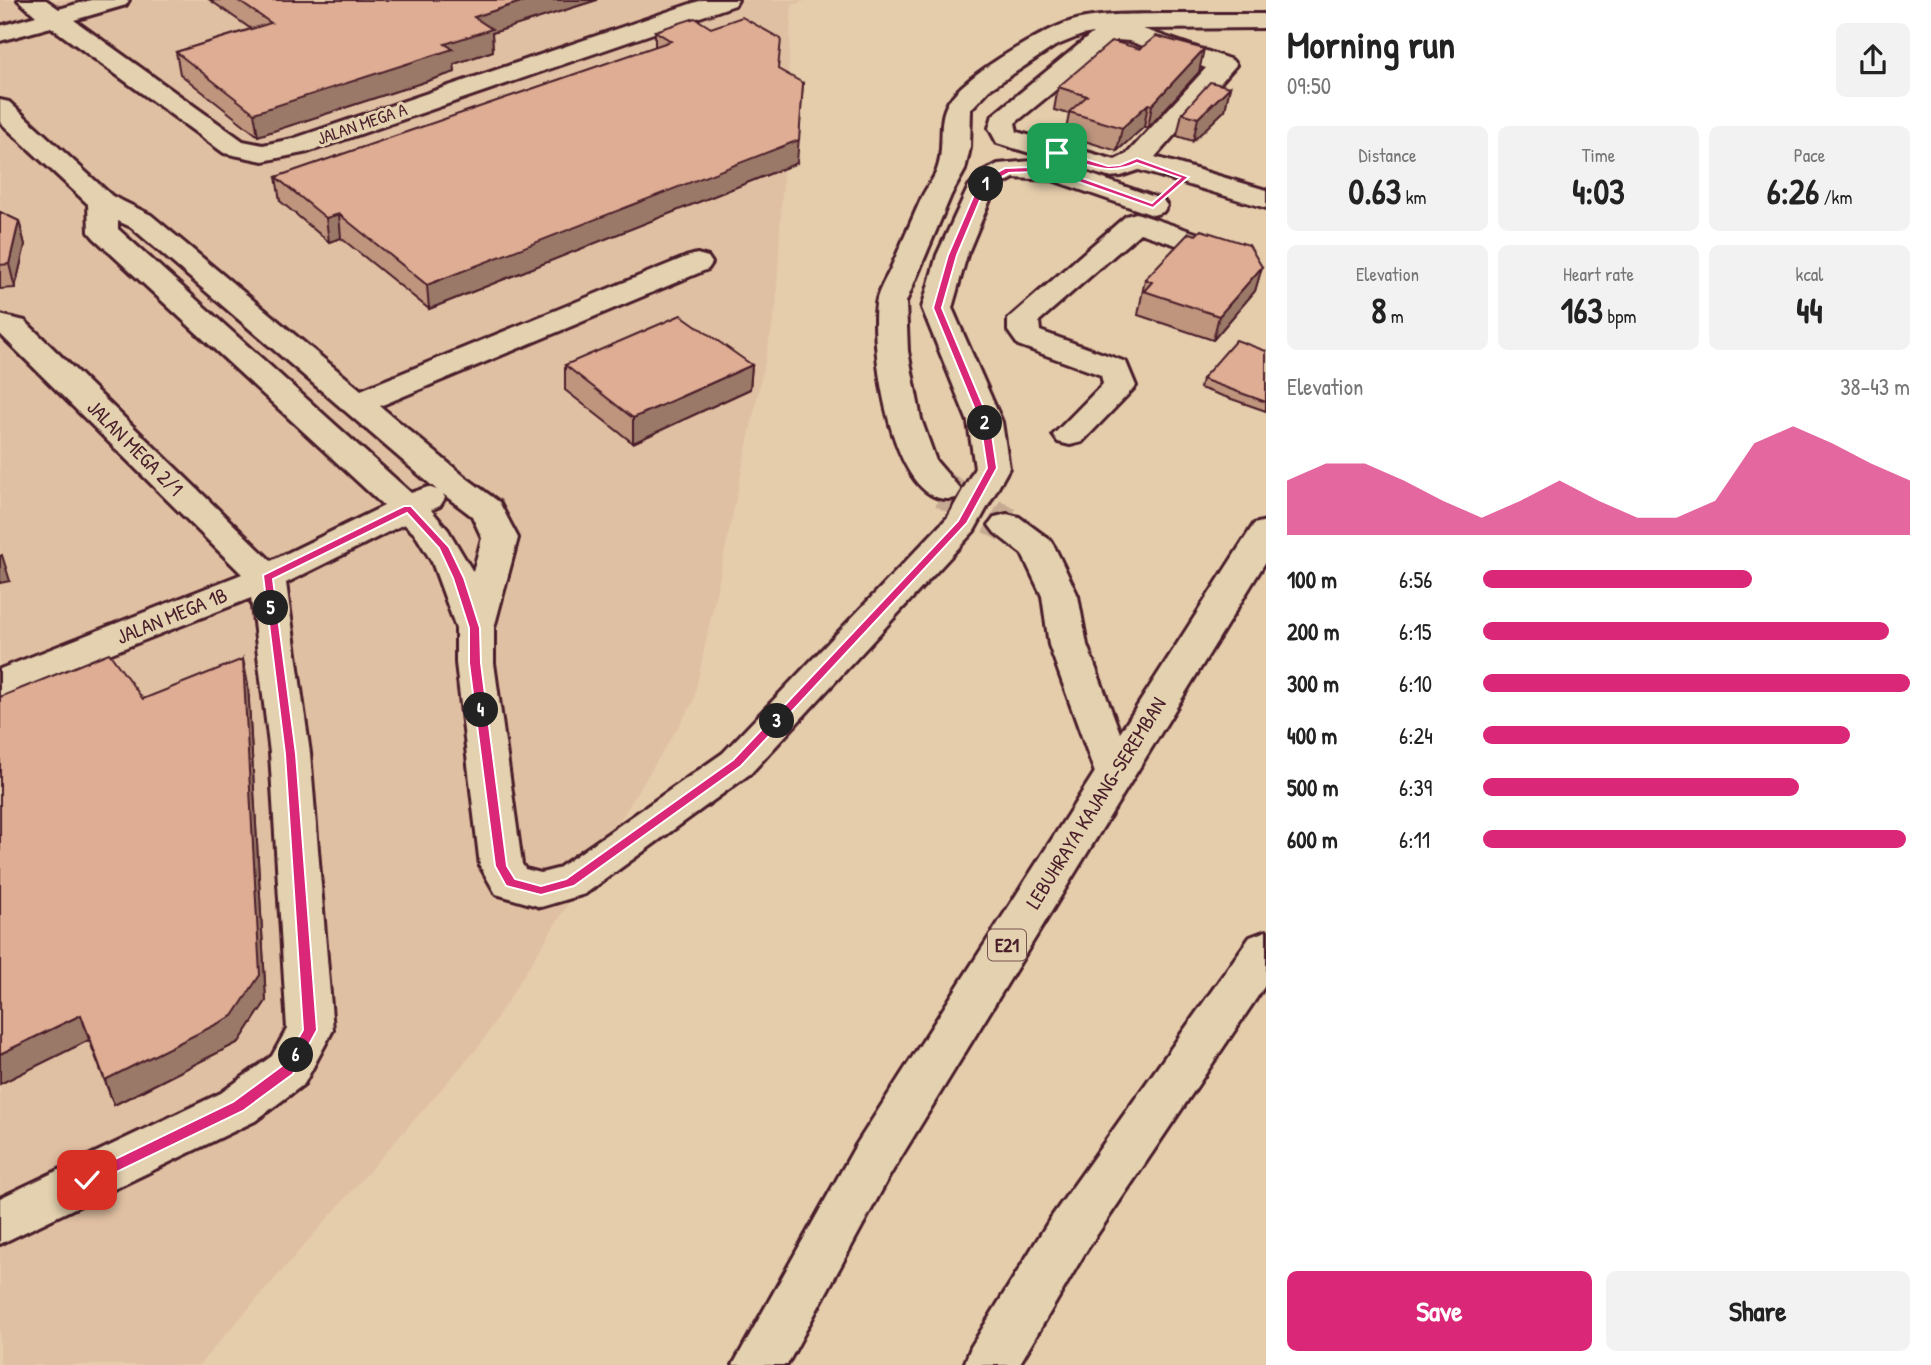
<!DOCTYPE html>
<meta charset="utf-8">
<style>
body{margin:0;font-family:"Patrick Hand",sans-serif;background:#f2f2f2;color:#222;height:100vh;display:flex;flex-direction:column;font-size:26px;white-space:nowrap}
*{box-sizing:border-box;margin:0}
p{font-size:23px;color:#767676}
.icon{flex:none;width:38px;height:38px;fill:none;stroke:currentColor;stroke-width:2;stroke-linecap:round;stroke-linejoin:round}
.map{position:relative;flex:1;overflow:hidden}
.side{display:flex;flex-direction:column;background:#fff;width:665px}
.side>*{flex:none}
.pin{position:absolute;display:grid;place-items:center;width:60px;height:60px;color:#fff;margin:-30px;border-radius:14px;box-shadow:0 4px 10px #0006}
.km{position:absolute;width:35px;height:35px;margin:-18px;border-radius:50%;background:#222;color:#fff;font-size:19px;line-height:35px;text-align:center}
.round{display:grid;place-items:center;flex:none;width:74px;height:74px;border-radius:10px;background:#f2f2f2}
.overview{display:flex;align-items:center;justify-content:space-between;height:119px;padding:0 21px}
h1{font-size:38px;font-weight:700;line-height:52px}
.figures{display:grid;grid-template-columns:repeat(3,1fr);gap:10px;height:119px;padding:7px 21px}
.figures div{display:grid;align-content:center;border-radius:10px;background:#f2f2f2;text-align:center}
.figures b{font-size:35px;font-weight:700}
.figures small{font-size:19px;font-weight:400}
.figures p{font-size:19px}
.chart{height:196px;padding:14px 21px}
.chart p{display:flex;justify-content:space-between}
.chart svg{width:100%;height:126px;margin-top:7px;fill:#db2777;opacity:.7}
.primary-button{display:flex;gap:14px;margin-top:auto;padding:14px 21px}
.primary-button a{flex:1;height:80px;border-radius:10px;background:#db2777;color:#fff;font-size:28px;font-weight:700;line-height:80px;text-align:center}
.primary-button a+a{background:#f2f2f2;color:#222}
ul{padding:0 21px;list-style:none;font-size:23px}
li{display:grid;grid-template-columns:112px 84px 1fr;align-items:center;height:52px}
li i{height:18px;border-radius:9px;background:#db2777}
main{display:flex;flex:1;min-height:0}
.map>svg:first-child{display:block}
.built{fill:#e0c0a2}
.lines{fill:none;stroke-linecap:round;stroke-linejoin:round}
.minor-tunnel{stroke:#c6aa92;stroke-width:36;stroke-dasharray:36 18;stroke-linecap:butt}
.minor-casing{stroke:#4a1f2b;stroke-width:6}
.highway-casing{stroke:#4a1f2b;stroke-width:6}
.minor{fill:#e3d1af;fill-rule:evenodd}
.highway{fill:#e3d1af;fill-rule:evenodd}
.wall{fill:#bf957e;stroke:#4a1f2b;stroke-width:2}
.shaded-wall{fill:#9b7967;stroke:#4a1f2b;stroke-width:2}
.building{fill:#dead93;stroke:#4a1f2b;stroke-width:2}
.route{fill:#db2777;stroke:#fff;stroke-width:2}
.labels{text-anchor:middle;stroke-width:6;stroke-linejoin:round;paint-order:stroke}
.far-street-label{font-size:18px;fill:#4a1f2b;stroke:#e3d1af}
.shield{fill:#e3d1af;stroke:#785453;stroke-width:2}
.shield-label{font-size:19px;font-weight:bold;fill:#4a1f2b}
.street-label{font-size:21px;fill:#4a1f2b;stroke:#e3d1af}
</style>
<main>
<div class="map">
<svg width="1266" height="1365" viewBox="0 0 1266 1365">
<rect width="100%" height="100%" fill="#e5cdac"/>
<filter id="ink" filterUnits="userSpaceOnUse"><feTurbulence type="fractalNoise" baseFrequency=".0143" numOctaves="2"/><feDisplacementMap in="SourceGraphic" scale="14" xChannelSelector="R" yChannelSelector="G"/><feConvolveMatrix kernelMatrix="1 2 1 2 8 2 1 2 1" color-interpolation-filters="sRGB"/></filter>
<g filter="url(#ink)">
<!-- built -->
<polygon class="built" points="0,0 808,0 792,5 776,308 693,703 481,1044 199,1365 0,1365"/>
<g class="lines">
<!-- minor-tunnel -->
<polyline class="minor-tunnel" points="944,490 1007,525"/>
<!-- minor casing -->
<g class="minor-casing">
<g id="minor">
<polygon points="18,0 46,0 59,9 91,0 129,0 126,5 74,20 243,141 263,145 292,139 702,0 738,0 735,5 308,152 263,161 224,153 51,27 0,41 0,26 36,16"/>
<path d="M1266 14V28L1143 29 1232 60 1236 65 1155 157 1266 190V208L1139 170 1121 176 1108 177 997 143 989 128 993 115 1093 33 1082 35 1055 46 990 89 971 109 970 148 965 170 951 195 906 302 908 351 921 419 936 461 961 490 956 498C892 514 870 348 876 304 877 293 885 280 890 270 901 246 911 221 922 197 926 188 934 179 937 170 945 150 938 124 946 107 957 79 1037 34 1066 23 1095 13 1130 15 1160 14 1195 14 1231 14 1266 14ZM1117 40 1129 41 1206 68 1127 154 1115 160 1017 132 1015 123Z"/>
<path d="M0 100 9 102 112 196 151 215 361 390 686 257 697 254 708 257 712 263 708 269 380 406 465 477 499 502 518 538 494 628V663L522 864 525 869 541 873 557 869 723 753 948 517 975 468 968 422 922 308 937 255 969 186 981 173 998 164 1032 161 1067 166 1163 200 1167 206 1163 212 1153 215 1052 180 1014 178 1001 185 992 195 967 255 952 308 1002 422 1009 468 974 531 751 773 585 894 541 907 496 894 480 866 456 663V628L432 562 415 534 404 524 286 583 310 753 333 1030 304 1084 255 1121 0 1244V1198L221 1093 272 1056 287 1029 270 753 251 598 0 697V669L242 574 0 334V315L25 321 271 561 384 506 94 238 89 232 88 204 0 122ZM118 221 131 227 437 490 428 487 411 493 118 229ZM443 494 472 516 482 538 473 572 448 530 431 510 440 506 445 498Z"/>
<polygon points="1136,213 1244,249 1249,255 1244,261 1234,264 1140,233 1039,321 1040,331 1126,362 1136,386 1082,442 1070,445 1058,442 1053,435 1103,384 1101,375 1018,345 1008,331 1008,319 1126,216"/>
<polygon points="1007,514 1019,517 1050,540 1055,548 1078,596 1087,645 1135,773 1129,783 1115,788 1101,783 1095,773 1049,645 1042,596 1022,554 995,533 989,525 995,517"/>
</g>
</g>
<!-- highway casing -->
<g class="highway-casing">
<g id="highway">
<polygon points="1266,521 1266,561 890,1175 787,1365 733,1365 856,1145 1254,524"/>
<polygon points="1266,931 1266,984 1086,1251 1019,1365 964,1365 971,1347 1050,1219 1250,937"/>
</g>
</g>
<!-- minor -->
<use href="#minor" class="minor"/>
<!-- highway -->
<use href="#highway" class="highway"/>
</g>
<!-- wall -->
<g class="wall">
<polygon points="210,0 597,0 492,33 493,51 454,64 455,72 258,136 180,74 176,52 251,29"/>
<polygon points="655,31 779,70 797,163 429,309 341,238 329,242 280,201 276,177 655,47"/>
<polygon points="1199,72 1148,128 1144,127 1117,151 1065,135 1069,114 1054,110 1058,87"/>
<polygon points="1230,87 1225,110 1193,141 1177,136 1182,113"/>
<polygon points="0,212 19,221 25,245 15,288 0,289"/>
<polygon points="1262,267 1255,291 1213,340 1138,315 1145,279"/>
<polygon points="1266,351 1266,411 1200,388 1202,379"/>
<polygon points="565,365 752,365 750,389 633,443 565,390"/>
<polygon points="248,684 266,1001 239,1042 114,1105 89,1040 0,1084 0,697 143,699"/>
</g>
<!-- shaded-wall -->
<g class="shaded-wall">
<polygon points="527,0 597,0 492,33 493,51 454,64 455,72 258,136 254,113 445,44 474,17"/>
<polygon points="1204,49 1199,72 1148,128 1152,105"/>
<polygon points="803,83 797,163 429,309 427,285"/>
<polygon points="1230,87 1225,110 1193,141 1198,118"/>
<polygon points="1148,104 1144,127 1117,151 1122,128"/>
<polygon points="339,214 341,238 329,242 326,218"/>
<polygon points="19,221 25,245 15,288 9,264"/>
<polygon points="1262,267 1255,291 1213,340 1219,316"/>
<polygon points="752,365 750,389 633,443 633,418"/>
<polygon points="2,555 10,581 0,583 0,556"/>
<polygon points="243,659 248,684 266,1001 239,1042 114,1105 105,1080"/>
<polygon points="81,1015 89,1040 0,1084 0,1054"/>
</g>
<!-- building -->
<g class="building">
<polygon points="237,0 527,0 474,17 492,29 445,44 453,49 254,113 176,52 271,23"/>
<polygon points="742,17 781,39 778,69 803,83 799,140 427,285 339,214 326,218 276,177 671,41 655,31 695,18 711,28"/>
<polygon points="1156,36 1204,49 1152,105 1148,104 1122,128 1069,112 1087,96 1058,87 1112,41 1140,49"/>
<polygon points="1210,82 1230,87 1198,118 1182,113"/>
<polygon points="0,212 19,221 9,264 0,265"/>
<polygon points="1201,230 1249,245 1262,267 1219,316 1144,291 1152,282 1145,279 1189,233 1196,235"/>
<polygon points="681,315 752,365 633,418 565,365"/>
<polygon points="1236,340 1266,351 1266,402 1202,379"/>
<polygon points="109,653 143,699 243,659 260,975 233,1016 105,1080 81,1015 0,1054 0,697"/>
</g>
</g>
<!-- route -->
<path class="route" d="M1057 150 1108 166 1120 165 1137 158 1189 177 1153 208 1056 174 1032 172 1009 173 994 181 983 193 957 255 942 308 990 422 997 468 967 523 741 766 574 886 541 895 506 886 495 866 469 663V628L453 578 439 548 407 513 273 579 296 754 317 1030 293 1074 243 1111 92 1184H82L80 1180 82 1175 233 1102 283 1065 303 1030 285 754 263 575 404 506H411L449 547 464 578 480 628 481 663 507 866 515 879 541 886 566 879 733 760 958 521 987 468 980 422 933 308 948 255 976 190 988 177 1005 168 1032 167 1060 170 1152 203 1180 178 1137 163C1108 177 1083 163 1054 154Z"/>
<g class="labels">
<!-- far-street labels -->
<g class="far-street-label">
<text transform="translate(362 124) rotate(-19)" y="6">JALAN MEGA A</text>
</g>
<!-- shield labels -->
<rect class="shield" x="988" y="929.5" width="38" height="31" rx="5"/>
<g class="shield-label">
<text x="1007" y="952">E21</text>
</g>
<!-- street labels -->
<g class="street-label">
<text transform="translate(135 448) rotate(45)" y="7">JALAN MEGA 2/1</text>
<text transform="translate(172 616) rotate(-22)" y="7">JALAN MEGA 1B</text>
<text transform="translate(1096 803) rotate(-58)" y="7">LEBUHRAYA KAJANG-SEREMBAN</text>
</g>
</g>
</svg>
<div class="pin" style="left:1057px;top:153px;background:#1e9e55"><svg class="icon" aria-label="arrive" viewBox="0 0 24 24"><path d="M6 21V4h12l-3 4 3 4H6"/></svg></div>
<div class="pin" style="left:87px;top:1180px;background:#d93025"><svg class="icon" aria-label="check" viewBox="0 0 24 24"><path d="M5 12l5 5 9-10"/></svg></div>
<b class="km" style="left:986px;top:184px">1</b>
<b class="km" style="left:985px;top:423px">2</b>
<b class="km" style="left:777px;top:721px">3</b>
<b class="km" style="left:481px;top:710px">4</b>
<b class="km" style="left:271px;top:608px">5</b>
<b class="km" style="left:296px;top:1055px">6</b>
</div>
<section class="side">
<div class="overview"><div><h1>Morning run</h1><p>09:50</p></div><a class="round"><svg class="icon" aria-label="share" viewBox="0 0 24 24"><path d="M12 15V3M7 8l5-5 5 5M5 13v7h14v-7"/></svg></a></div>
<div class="figures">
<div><p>Distance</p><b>0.63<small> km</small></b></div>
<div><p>Time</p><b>4:03</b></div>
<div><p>Pace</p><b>6:26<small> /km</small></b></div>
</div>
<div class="figures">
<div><p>Elevation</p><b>8<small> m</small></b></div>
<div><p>Heart rate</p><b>163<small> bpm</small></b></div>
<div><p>kcal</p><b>44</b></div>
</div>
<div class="chart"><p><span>Elevation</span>38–43 m</p>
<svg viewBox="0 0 160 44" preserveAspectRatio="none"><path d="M0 44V25L10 19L20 19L30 25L40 32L50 38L60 32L70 25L80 32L90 38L100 38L110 32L120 12L130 6L140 12L150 19L160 25V44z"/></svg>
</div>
<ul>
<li><b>100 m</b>6:56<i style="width:63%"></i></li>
<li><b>200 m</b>6:15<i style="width:95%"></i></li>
<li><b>300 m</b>6:10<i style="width:100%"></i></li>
<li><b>400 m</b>6:24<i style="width:86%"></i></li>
<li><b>500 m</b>6:39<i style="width:74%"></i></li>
<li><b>600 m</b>6:11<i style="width:99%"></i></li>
</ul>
<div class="primary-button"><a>Save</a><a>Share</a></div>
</section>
</main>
